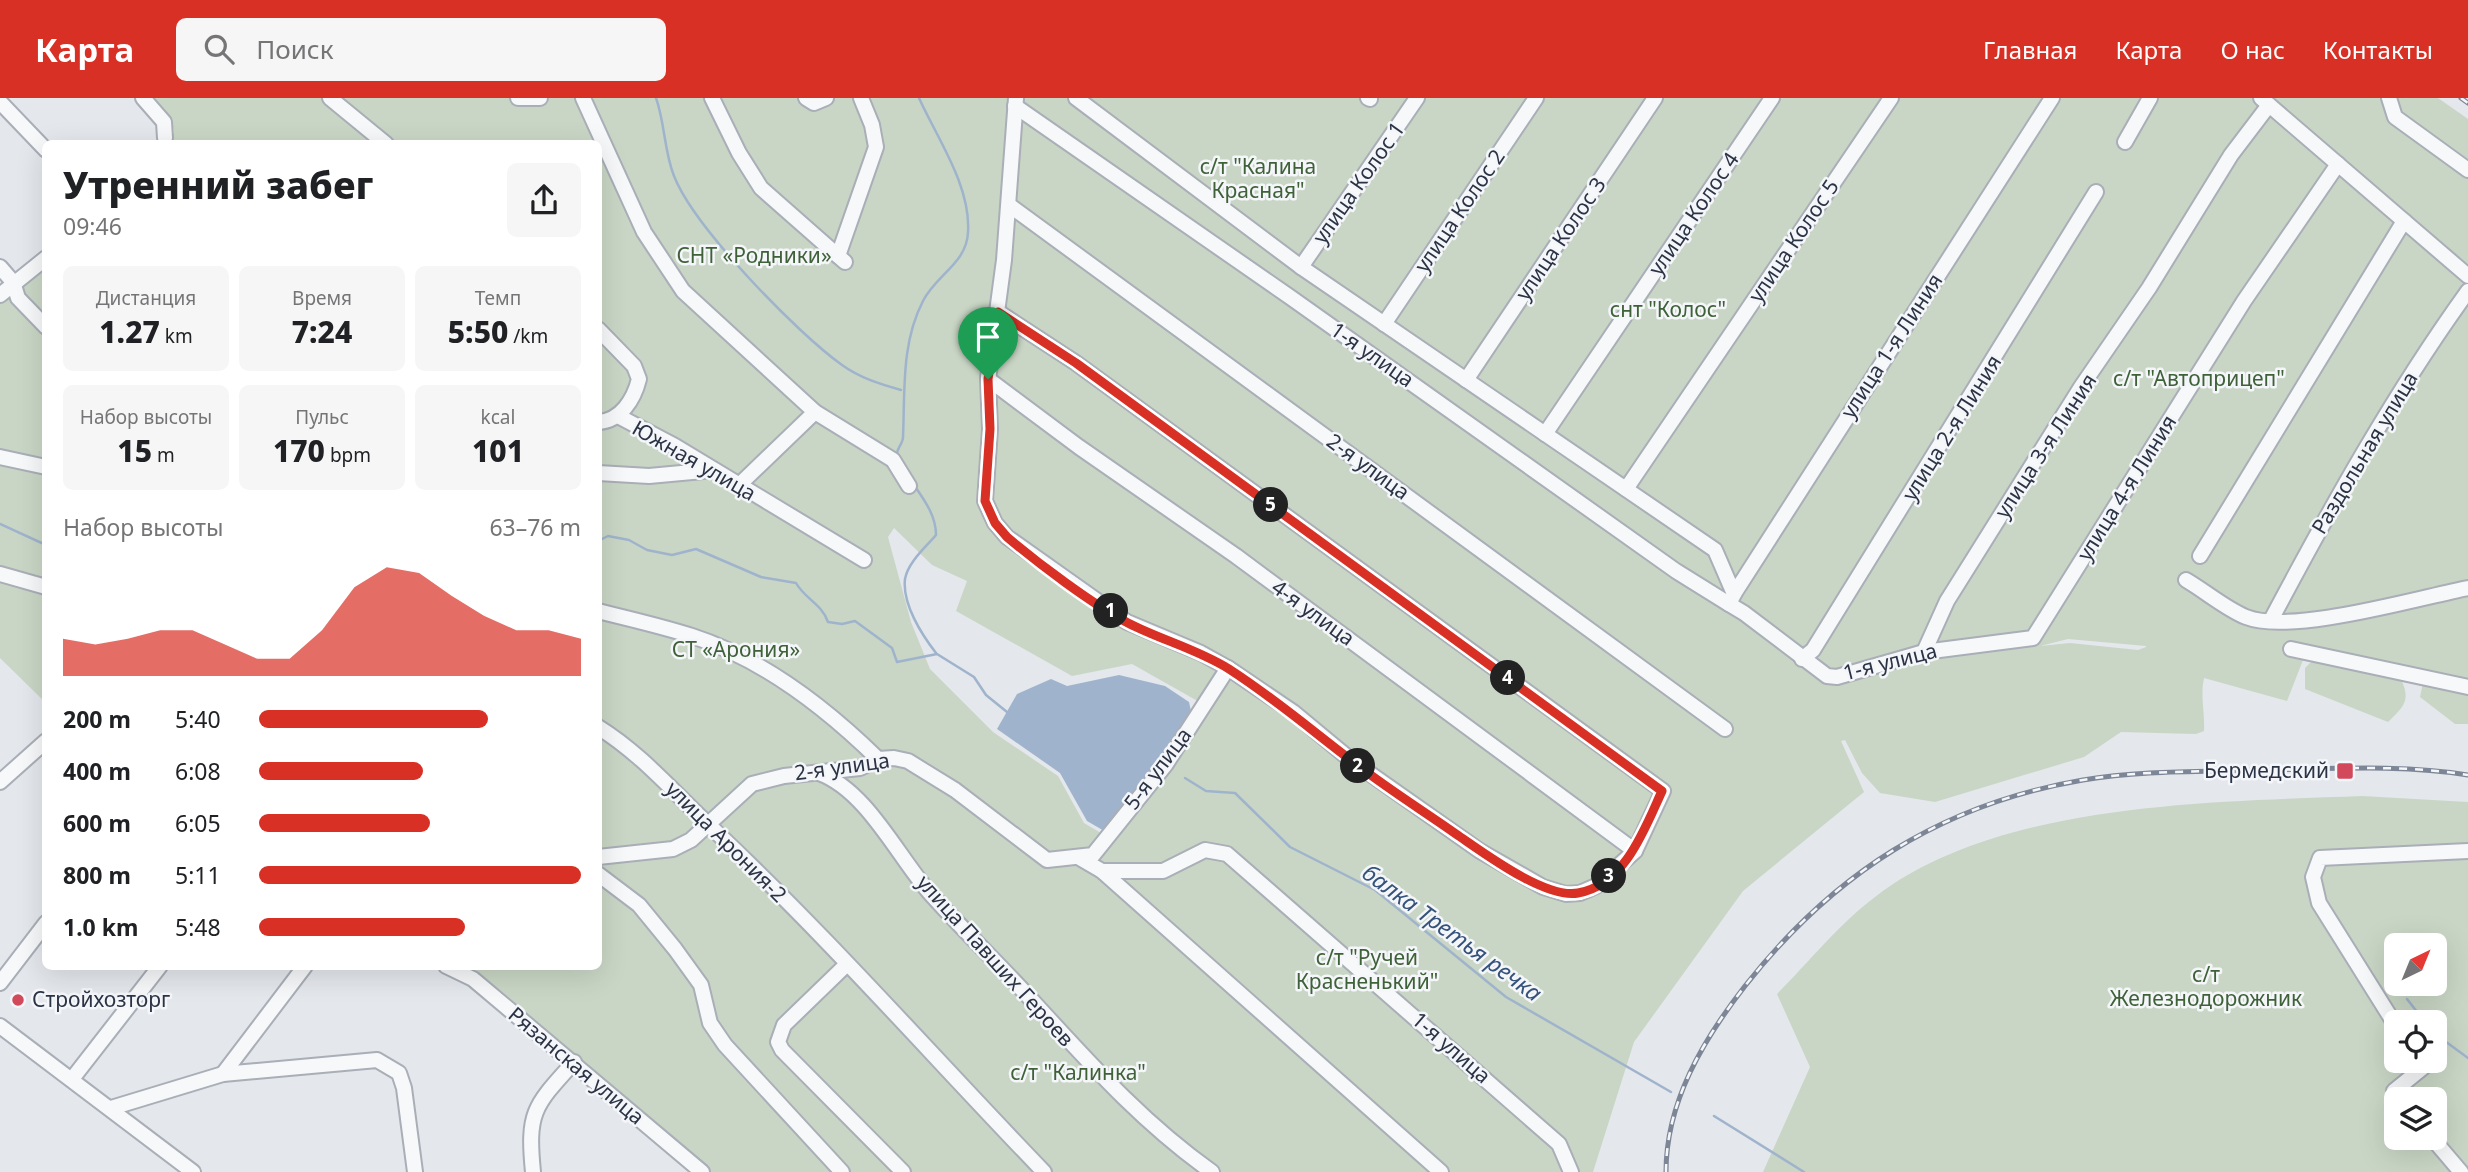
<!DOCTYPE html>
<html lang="ru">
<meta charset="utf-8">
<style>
body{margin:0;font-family:"Noto Sans",sans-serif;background:#f6f6f6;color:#202124;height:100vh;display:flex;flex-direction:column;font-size:26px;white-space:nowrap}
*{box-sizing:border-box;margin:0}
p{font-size:23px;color:#757577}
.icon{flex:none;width:38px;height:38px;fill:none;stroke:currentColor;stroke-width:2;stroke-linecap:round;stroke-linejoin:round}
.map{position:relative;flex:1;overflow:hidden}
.side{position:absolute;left:42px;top:42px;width:560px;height:830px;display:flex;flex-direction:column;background:#fff;border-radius:10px;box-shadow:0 7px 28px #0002}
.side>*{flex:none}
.needle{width:46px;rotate:43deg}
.controls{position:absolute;left:2384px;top:835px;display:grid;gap:14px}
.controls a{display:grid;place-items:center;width:63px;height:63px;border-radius:10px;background:#fff;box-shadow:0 7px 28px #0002;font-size:35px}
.pin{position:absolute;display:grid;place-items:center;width:60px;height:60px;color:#fff;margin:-72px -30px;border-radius:50% 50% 50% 0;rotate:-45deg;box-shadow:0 0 7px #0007}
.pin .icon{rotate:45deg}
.km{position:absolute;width:35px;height:35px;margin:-18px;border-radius:50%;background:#222;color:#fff;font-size:19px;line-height:35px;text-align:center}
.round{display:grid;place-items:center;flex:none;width:74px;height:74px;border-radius:10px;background:#f6f6f6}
.overview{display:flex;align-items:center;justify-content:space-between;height:119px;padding:0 21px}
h1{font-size:38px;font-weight:800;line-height:52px}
.metrics{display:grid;grid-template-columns:repeat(3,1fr);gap:10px;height:119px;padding:7px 21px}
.metrics div{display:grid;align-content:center;border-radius:10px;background:#f6f6f6;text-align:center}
.metrics b{font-size:30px;font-weight:800}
.metrics small{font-size:19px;font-weight:400}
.metrics p{font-size:19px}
.chart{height:196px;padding:14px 21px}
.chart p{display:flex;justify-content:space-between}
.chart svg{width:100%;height:126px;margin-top:7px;fill:#d93025;opacity:.7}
ul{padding:0 21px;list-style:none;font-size:23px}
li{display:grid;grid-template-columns:112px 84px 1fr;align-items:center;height:52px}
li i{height:18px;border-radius:9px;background:#d93025}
header{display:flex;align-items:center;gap:42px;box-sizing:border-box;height:98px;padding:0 35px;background:#d93025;color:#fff}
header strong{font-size:33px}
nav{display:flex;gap:38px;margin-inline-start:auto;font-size:24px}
.search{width:490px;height:63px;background:#f6f6f6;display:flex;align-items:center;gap:18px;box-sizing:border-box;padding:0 24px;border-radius:10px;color:#757577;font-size:26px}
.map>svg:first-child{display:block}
.green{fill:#c9d6c5;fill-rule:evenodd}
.water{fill:#9fb4cc}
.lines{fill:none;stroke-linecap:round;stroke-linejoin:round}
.stream{stroke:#9fb4cc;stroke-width:2.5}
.minor-casing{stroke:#a9aeb7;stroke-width:18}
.minor{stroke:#f7f8fa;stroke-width:14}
.rail-casing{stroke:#7d8696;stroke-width:5}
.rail{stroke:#f4f6f9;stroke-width:2.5;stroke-dasharray:8;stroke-linecap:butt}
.route-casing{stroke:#fff;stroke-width:14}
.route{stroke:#d93025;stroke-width:9}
.poi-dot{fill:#d1495b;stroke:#f4f6f9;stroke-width:2.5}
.labels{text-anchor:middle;stroke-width:5;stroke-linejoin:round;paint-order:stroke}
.park-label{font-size:21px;fill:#3f6138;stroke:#f4f6f9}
.street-label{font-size:21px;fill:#2b3445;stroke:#f4f6f9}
.poi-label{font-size:21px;fill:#2b3445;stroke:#f4f6f9;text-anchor:end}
.water-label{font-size:23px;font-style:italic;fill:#34527a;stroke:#f4f6f9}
</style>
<header>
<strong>Карта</strong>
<div class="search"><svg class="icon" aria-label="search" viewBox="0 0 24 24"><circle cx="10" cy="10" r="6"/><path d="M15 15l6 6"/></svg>Поиск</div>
<nav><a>Главная</a><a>Карта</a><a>О нас</a><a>Контакты</a></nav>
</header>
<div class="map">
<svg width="2468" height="1074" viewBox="0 0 2468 1074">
<rect width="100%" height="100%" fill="#e4e7ec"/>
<!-- green -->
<g class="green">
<path d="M153 0H2438L2468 21V626H2455L2420 599 2423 585 2401 581C2411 603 2404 608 2388 624L2305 591V570L2311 564 2303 562 2287 603 2204 580C2200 599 2205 614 2204 633L2196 636 2121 634 2084 659 1935 704 1880 695 1862 675 1845 642 1841 643 1864 694 1743 793 1634 944 1593 1074H711L470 868H598V46L164 45 174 35 172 23ZM894 430 932 467 967 483 956 513 1072 578 1132 566 1210 610 1111 741 1084 725 1058 678 993 634 930 571 911 524 888 439ZM2068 541 2146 548V549L2138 552 2070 545 2040 548Z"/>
<polygon points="45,164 45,604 0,560 0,205"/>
<path d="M2362 698 2468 704V1074H1763L1810 969 1777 896C1808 865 1840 825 1875 799 1998 704 2212 704 2362 698ZM2396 847H2434V886H2396ZM2396 924H2434V962H2396ZM2396 1001H2434V1040H2396Z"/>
</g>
<!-- water -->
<polygon class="water" points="1119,577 1165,588 1189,604 1192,618 1106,734 1087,723 1060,675 997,631 1017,596 1051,581 1067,588"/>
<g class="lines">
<!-- stream -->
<g class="stream">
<path d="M656 0C665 25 664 53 674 78 694 129 796 234 842 267 860 280 880 286 901 292"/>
<path d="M897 357C896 351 903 346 903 339 905 294 901 245 923 203 936 177 967 165 968 134 971 88 937 40 919 0"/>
<path d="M914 387C925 403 936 418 936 437 926 449 908 464 905 481 902 506 922 537 936 555"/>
<polyline points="0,426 46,447"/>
<path d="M598 443 608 438 629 442 647 452 672 457 696 451 761 479 796 485C805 501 822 506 828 524L842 526 855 523 892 550 897 564 937 556 974 579 986 597 1007 614"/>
<polyline points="1185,680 1206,693 1235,695 1290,749 1375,792 1506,899 1671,994"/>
<polyline points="2407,901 2425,924"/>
<polyline points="2434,935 2468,960"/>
<polyline points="1714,1018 1804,1074"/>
</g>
<!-- minor casing -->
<g class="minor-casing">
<g id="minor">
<polyline points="143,0 164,24 165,40"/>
<polyline points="330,0 386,46"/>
<polyline points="518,0 540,0"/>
<polyline points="583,0 644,134 683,193 815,314 893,362 909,388"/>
<polyline points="712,0 739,55 761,90 845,164"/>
<polyline points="806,0 814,5 826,0"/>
<polyline points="1076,0 1301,169 1715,452 1734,496 1729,506 1744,515 1827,578 1837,579 1924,554 2033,540 2244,203 2338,66"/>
<polyline points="1368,0 1370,1"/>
<polyline points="2261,0 2468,178"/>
<polyline points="2389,0 2395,19 2468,72"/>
<polyline points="0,4 46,52"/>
<polyline points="1015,8 1290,199 1676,473 1729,506"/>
<polyline points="2125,44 2150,0"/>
<polyline points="1009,107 1725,631"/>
<polyline points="838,158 876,49 872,27 861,0"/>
<polyline points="0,169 13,184 18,200 46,229"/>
<polyline points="1301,169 1417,0"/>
<polyline points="0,197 46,160"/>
<polyline points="998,214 1076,265 1663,693 1635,753 1596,788 1580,795 1566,796 1543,789 1480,753 1352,663 1293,614 1228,570 1201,555 1127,524 1007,439 995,425 985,403 990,331 988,281 1004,162 1016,0"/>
<polyline points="1384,226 1536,0"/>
<path d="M598 231 634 268 639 281C634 301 621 323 598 324"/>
<polyline points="988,281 1079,349 1236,458 1635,753"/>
<polyline points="1466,282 1655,0"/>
<polyline points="618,318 675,348 864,462"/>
<polyline points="1545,336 1772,0"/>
<polyline points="0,359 46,369"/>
<polyline points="598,375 649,378 714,372"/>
<polyline points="738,388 815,314"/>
<polyline points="1626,391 1891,0"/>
<polyline points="2200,458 2404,123"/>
<polyline points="0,476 46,489"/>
<path d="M2186 482C2205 493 2226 511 2246 519 2291 537 2417 500 2468 490"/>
<polyline points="1734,496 2052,0"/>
<path d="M598 513C629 521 661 528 692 538 763 561 825 609 878 661"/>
<path d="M2271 522C2331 409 2393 297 2468 193"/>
<polyline points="2291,551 2468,589"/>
<polyline points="1924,554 1947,503 2081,289 2149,190 2231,57 2269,7"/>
<polyline points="1802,561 1813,552 2096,94"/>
<path d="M598 629C643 657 675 696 713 731 829 840 934 960 1044 1074"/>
<path d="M819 675C866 692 897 757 929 794 961 830 996 863 1028 898 1087 962 1140 1023 1212 1074"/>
<polyline points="0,684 46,643"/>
<polyline points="598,759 673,751 691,742 752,686 784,678 860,670 878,661 894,660 908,663 955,692 1047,762 1093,757 1166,666 1228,570"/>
<polyline points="1078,759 1102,773 1441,1074"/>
<polyline points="1102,773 1163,773 1205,752 1227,756 1559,1046 1571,1074"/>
<polyline points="598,776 639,807 675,851 701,887 710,925 725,947 842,1074"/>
<polyline points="846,867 784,927 778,944 782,952 903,1074"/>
<polyline points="446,868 473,881 702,1074"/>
<polyline points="0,885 46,825"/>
<polyline points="0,928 193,1074"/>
<polyline points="2396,928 2319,805 2313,779 2320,760 2468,753"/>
<polyline points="223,976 305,868"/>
<polyline points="72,981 160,868"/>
<polyline points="2400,1001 2394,993 2426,967 2422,962"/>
<polyline points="111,1010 223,976 377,962 399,975 404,990 415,1074"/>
<polyline points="2432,1040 2461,1074"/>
<path d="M533 1074C527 1014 534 1008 574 964"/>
</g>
</g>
<!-- minor -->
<use href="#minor" class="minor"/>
<!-- rail casing -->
<g class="rail-casing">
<g id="rail">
<polyline points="2461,0 2468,5"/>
<path d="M1666 1074C1666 1004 1703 942 1745 888 1833 776 1941 706 2083 682 2141 672 2204 674 2262 672 2328 671 2403 666 2468 677"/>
</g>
</g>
<!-- rail -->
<use href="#rail" class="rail"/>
</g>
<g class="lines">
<!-- route casing -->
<g class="route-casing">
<path id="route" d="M998 214 1076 265 1662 693C1645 730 1625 787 1578 795 1545 801 1484 755 1456 736 1422 712 1385 689 1352 663 1310 631 1274 600 1229 571 1197 551 1161 542 1128 525 1092 506 1039 466 1007 439L995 425 985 403 990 331 988 281Z"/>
</g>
<!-- route -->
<use href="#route" class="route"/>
</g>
<!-- markers -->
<g class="poi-dot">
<rect x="2336" y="664" width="18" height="18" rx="3.5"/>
<circle cx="18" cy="902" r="7"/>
</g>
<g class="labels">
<!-- park labels -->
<g class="park-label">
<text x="1258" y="76">с/т "Калина<tspan x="1258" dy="24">Красная"</tspan></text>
<text x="754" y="165">СНТ «Родники»</text>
<text x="1668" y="219">снт "Колос"</text>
<text x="2199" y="288">с/т "Автоприцеп"</text>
<text x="736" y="559">СТ «Арония»</text>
<text x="1367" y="867">с/т "Ручей<tspan x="1367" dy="24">Красненький"</tspan></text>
<text x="2206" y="884">с/т<tspan x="2206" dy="24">Железнодорожник</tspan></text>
<text x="1078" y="982">с/т "Калинка"</text>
</g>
<!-- street labels -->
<g class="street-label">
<text transform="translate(1359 85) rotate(-55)" y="7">улица Колос 1</text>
<text transform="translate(1460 113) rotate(-56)" y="7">улица Колос 2</text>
<text transform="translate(1694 116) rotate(-56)" y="7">улица Колос 4</text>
<text transform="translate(1561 141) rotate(-56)" y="7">улица Колос 3</text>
<text transform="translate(1794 143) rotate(-56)" y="7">улица Колос 5</text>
<text transform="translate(1892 248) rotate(-57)" y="7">улица 1-я Линия</text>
<text transform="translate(1372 257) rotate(35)" y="7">1-я улица</text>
<text transform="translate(1952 330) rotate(-58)" y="7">улица 2-я Линия</text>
<text transform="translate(2046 348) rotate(-57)" y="7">улица 3-я Линия</text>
<text transform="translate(2365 355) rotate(-59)" y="7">Раздольная улица</text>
<text transform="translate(694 363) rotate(30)" y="7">Южная улица</text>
<text transform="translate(1368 369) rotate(36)" y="7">2-я улица</text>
<text transform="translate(2127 390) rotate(-58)" y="7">улица 4-я Линия</text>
<text transform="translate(1313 515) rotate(36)" y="7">4-я улица</text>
<text transform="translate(1890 564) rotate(-14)" y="7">1-я улица</text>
<text transform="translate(842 669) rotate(-8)" y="7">2-я улица</text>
<text transform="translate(1158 671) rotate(-53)" y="7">5-я улица</text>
<text transform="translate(726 744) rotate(45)" y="7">улица Арония-2</text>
<text transform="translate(995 863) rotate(48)" y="7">улица Павших Героев</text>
<text transform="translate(1451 950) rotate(41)" y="7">1-я улица</text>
<text transform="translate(576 968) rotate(40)" y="7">Рязанская улица</text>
</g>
<!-- poi labels -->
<g class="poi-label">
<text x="2329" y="680">Бермедский</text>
<text x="32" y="909" text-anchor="start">Стройхозторг</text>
</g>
<!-- water labels -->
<g class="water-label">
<text transform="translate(1452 835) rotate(36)" y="8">балка Третья речка</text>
</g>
</g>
</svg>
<div class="controls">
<a><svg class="needle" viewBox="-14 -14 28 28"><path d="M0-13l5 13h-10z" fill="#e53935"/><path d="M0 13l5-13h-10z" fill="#757577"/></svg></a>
<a><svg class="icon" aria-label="locate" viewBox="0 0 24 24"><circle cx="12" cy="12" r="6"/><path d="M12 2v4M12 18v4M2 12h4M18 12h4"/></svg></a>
<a><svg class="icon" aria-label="layers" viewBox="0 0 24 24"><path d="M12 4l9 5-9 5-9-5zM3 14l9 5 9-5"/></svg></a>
</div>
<div class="pin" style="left:988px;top:281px;background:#1e9e55"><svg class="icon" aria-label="arrive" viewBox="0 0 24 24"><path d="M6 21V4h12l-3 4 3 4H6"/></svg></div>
<b class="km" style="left:1111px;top:513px">1</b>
<b class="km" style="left:1358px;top:668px">2</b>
<b class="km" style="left:1609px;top:778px">3</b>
<b class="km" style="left:1508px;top:580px">4</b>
<b class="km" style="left:1271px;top:407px">5</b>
<section class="side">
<div class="overview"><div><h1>Утренний забег</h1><p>09:46</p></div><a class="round"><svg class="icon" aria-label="share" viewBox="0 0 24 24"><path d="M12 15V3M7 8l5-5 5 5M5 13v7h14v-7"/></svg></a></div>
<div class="metrics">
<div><p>Дистанция</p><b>1.27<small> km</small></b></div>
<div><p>Время</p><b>7:24</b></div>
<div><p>Темп</p><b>5:50<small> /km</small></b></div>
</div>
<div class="metrics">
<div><p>Набор высоты</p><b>15<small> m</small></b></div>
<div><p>Пульс</p><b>170<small> bpm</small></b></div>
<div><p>kcal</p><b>101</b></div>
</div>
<div class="chart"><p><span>Набор высоты</span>63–76 m</p>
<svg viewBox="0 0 160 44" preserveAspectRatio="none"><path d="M0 44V31L10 33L20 31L30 28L40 28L50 33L60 38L70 38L80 28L90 13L100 6L110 8L120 16L130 23L140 28L150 28L160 31V44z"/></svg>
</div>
<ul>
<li><b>200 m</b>5:40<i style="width:71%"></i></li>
<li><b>400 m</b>6:08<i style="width:51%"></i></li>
<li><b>600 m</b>6:05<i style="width:53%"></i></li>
<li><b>800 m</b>5:11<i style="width:100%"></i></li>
<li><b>1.0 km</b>5:48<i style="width:64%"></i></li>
</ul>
</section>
</div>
